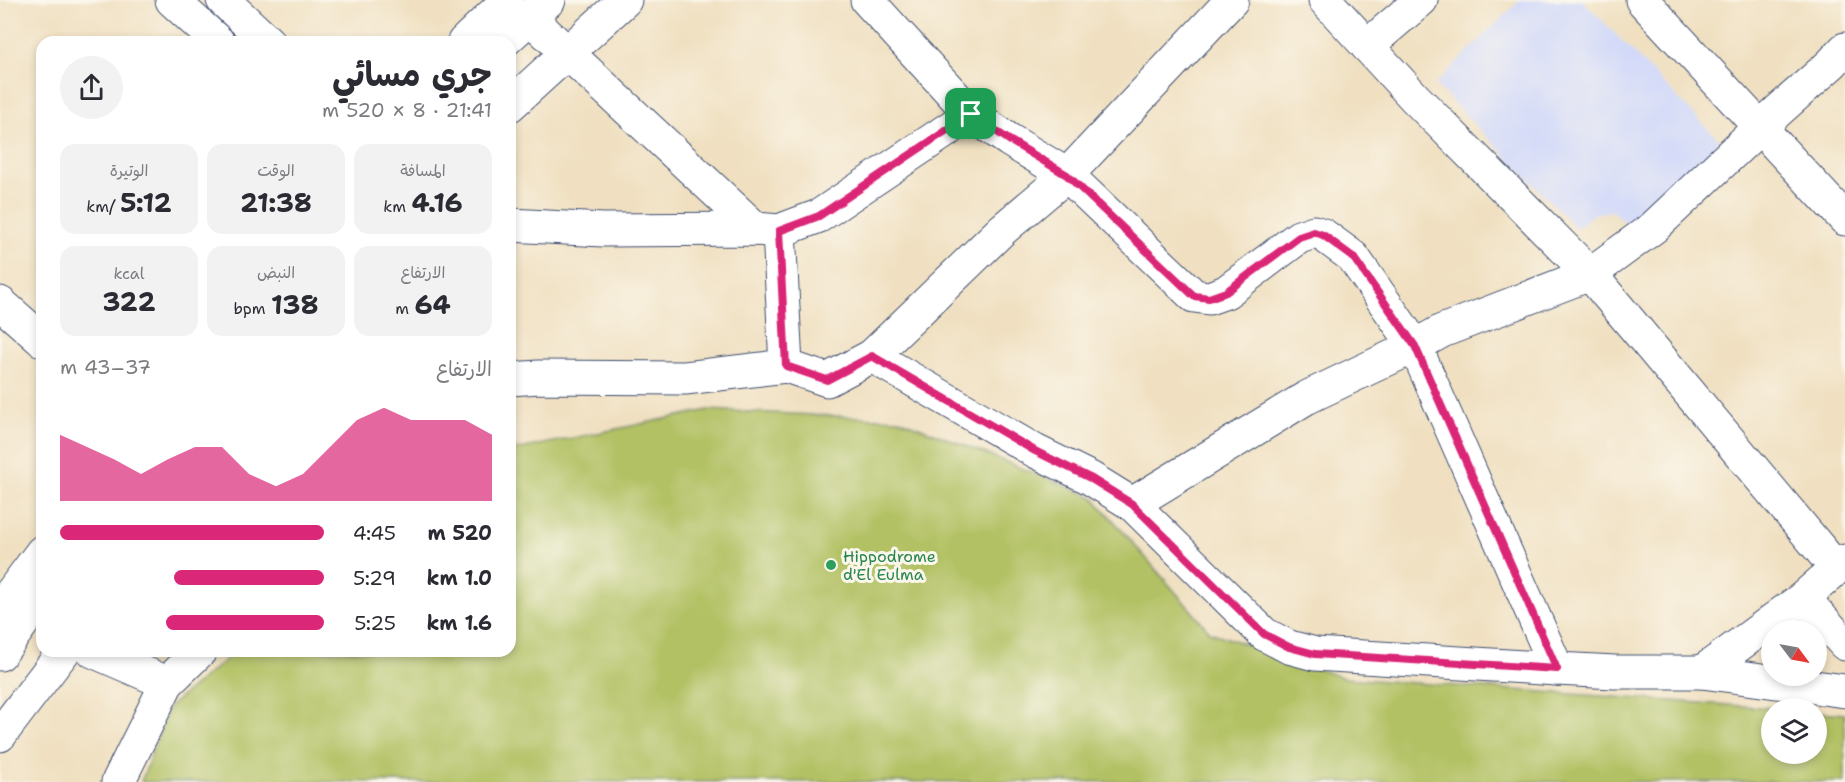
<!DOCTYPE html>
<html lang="ar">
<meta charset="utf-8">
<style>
body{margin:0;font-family:"Shantell Sans","Playpen Sans Arabic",sans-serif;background:#f2f2f3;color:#2b2b33;direction:rtl;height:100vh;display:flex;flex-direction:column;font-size:22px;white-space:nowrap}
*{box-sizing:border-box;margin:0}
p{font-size:20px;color:#7c7c81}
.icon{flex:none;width:33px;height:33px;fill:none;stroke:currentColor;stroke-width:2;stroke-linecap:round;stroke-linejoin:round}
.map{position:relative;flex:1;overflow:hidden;direction:ltr}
.drawer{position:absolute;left:36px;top:36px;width:480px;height:621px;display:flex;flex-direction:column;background:#fff;border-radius:18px;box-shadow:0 3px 9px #0003;direction:rtl}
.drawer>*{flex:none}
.needle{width:39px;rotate:122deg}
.controls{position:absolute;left:1761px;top:620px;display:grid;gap:12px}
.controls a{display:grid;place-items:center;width:66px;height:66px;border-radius:50%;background:#fff;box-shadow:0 3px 9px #0003;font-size:30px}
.pin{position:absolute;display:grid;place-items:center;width:51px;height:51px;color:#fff;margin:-26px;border-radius:12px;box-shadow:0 3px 9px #0006}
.round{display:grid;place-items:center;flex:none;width:63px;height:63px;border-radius:32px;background:#f2f2f3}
.headline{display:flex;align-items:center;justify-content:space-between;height:102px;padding:0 24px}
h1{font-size:33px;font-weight:700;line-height:45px}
.stats{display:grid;grid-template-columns:repeat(3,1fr);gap:9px;height:102px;padding:6px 24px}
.stats div{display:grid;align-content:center;border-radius:15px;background:#f2f2f3;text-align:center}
.stats b{font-size:26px;font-weight:700}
.stats small{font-size:16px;font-weight:400}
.stats p{font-size:16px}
.chart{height:168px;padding:12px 24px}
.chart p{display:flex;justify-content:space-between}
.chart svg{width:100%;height:108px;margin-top:6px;fill:#db2777;opacity:.7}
ul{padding:0 24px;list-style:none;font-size:20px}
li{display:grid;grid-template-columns:96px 72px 1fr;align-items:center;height:45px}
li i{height:15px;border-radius:8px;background:#db2777}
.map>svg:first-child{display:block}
.built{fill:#d2d9f9}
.garden{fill:#b2c163;stroke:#667860;stroke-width:1.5}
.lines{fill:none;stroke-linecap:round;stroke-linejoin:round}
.minor-casing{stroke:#3b4a6d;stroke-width:35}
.minor{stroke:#fff;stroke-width:33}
.route-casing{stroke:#fff;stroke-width:12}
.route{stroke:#db2777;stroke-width:8}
.leisure-dot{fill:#2e9e5b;stroke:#fbf7ec;stroke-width:2}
.labels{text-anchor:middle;stroke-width:6;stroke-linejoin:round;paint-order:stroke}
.leisure-label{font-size:16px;fill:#27864d;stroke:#fbf7ec;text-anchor:start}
</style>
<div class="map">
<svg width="1845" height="782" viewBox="0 0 1845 782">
<rect width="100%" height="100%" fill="#fbf7ec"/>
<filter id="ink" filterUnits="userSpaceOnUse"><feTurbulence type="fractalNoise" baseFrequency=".0167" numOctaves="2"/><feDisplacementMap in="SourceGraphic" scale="12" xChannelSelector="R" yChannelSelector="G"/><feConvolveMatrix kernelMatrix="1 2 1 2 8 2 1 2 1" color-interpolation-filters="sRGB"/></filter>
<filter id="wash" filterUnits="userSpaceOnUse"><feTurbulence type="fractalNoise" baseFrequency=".008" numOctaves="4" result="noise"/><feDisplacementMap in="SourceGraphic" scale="24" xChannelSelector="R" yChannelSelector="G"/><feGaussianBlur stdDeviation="1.35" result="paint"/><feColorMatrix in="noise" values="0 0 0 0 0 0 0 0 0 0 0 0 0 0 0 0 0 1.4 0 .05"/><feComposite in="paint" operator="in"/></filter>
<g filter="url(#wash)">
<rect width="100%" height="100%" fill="#f0e0c1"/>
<!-- built -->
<polygon class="built" points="1520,0 1582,0 1720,141 1631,228 1612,211 1593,214 1577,229 1435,84"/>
<!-- garden -->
<polygon class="garden" points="708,410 899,419 1093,497 1210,632 1344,678 1771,708 1772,753 1816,753 1817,712 1845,714 1845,782 141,782 169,707 236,651 510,651 510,451"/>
</g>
<g filter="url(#ink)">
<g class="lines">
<!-- minor casing -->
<g class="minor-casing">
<g id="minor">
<polyline points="172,0 218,42"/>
<polyline points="223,0 268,42"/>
<polyline points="867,0 971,114 1009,140 1067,175 1194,296 1209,298 1226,292 1299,237 1314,232 1323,235 1353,257 1415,346 1557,669"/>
<polyline points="1325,0 1415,98 1590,274 1836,568"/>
<polyline points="1642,0 1845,219"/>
<polyline points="530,18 756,229"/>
<polyline points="464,42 508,0"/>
<polyline points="503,42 549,0"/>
<polyline points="1367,46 1421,0"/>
<polyline points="510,105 625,0"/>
<polyline points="510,225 603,230 756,229 779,231 819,216 971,114"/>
<polyline points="779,231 786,366"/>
<polyline points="0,303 42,340"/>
<polyline points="872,356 1035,451 1090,478 1132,504 1264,634 1289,647 1315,654 1557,669 1615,672 1702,672 1845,691"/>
<polyline points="510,379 539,377 685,378 786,366 827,380 872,356 1002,230 1067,175 1232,0"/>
<polyline points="1132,504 1306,398 1415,346 1442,331 1590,274 1654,227 1760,127 1831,64 1845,49"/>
<polyline points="1803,598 1845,644"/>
<polyline points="0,608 42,552"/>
<polyline points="93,651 167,683"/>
<polyline points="0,654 42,596"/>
<polyline points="1702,672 1803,598 1845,561"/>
<polyline points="0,735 64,651"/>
<polyline points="118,782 167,683 200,651"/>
</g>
</g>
<!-- minor -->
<use href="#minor" class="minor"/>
</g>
</g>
<g class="lines" filter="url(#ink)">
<!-- route casing -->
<g class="route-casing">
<polygon id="route" points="971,114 1009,140 1067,175 1194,296 1209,298 1226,292 1299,237 1314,232 1323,235 1353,257 1415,346 1557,669 1315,654 1289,647 1264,634 1132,504 1090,478 1035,451 872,356 827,380 786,366 779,231 819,216"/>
</g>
<!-- route -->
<use href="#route" class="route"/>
</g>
<!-- markers -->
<circle class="leisure-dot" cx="831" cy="565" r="6"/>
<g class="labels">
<!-- leisure labels -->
<g class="leisure-label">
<text x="843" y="562">Hippodrome<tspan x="843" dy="18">d'El Eulma</tspan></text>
</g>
</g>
</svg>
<div class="controls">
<a><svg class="needle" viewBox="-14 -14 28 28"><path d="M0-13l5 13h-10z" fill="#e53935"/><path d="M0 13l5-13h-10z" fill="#7c7c81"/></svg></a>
<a><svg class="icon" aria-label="layers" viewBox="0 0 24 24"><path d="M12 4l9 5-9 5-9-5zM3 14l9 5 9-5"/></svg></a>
</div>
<div class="pin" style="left:971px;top:114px;background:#1e9e55"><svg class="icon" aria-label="arrive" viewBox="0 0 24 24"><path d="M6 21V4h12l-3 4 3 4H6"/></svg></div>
<section class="drawer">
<div class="headline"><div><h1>جري مسائي</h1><p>21:41 · 8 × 520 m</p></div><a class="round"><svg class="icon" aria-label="share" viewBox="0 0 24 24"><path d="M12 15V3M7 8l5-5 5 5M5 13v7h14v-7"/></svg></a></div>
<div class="stats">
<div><p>المسافة</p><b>4.16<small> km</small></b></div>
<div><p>الوقت</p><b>21:38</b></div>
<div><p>الوتيرة</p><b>5:12<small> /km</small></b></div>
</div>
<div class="stats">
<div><p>الارتفاع</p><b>64<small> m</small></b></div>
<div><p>النبض</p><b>138<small> bpm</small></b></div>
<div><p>kcal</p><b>322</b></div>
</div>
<div class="chart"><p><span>الارتفاع</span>37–43 m</p>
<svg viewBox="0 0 160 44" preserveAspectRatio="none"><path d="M0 44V17L10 22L20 27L30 33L40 27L50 22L60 22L70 33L80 38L90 33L100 22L110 11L120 6L130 11L140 11L150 11L160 17V44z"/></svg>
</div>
<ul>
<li><b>520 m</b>4:45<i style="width:100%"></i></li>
<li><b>1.0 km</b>5:29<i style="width:57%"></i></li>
<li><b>1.6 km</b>5:25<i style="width:60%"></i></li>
</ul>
</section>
</div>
